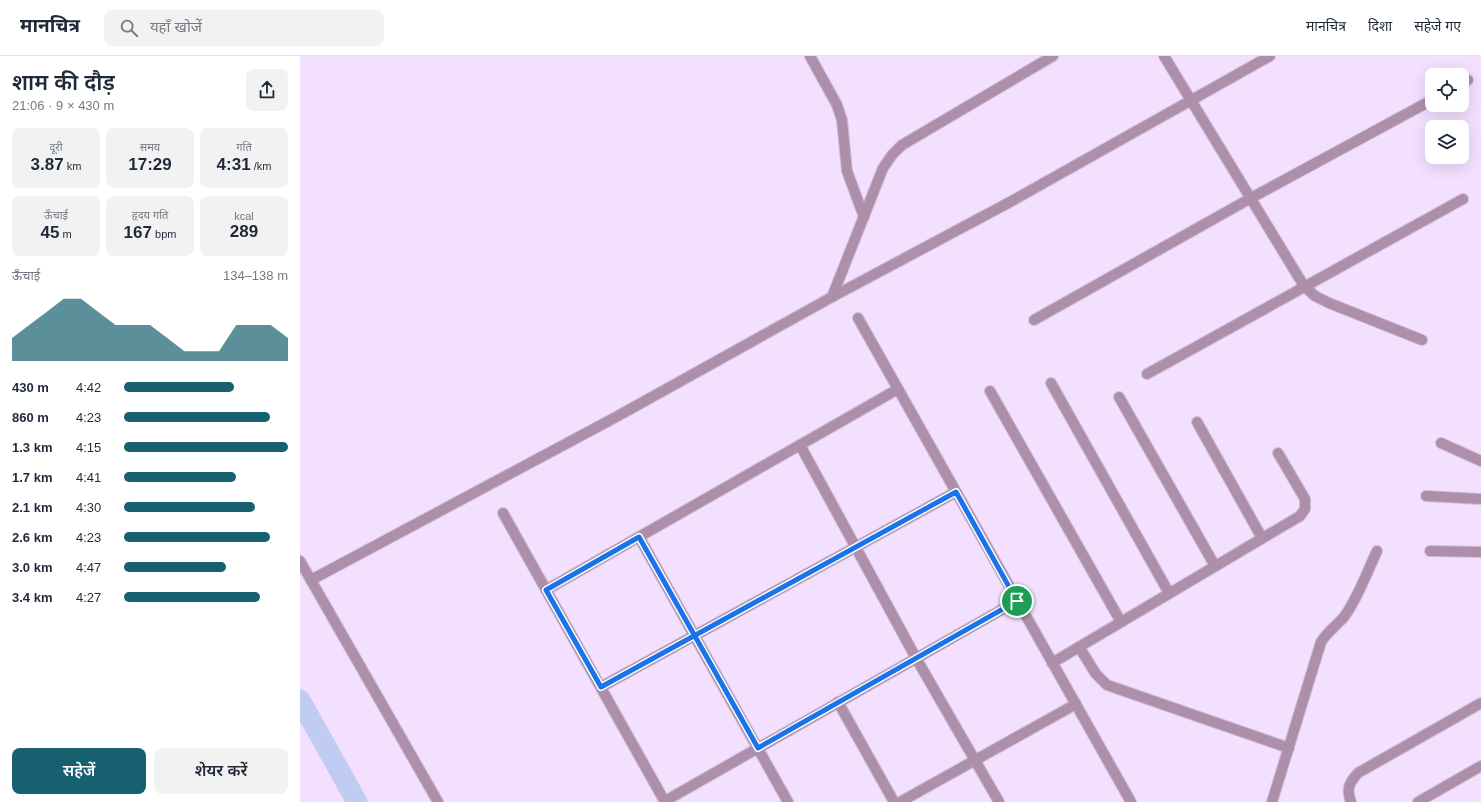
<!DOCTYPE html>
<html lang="hi">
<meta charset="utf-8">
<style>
body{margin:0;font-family:Helvetica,"Noto Sans Devanagari",sans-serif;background:#f2f2f3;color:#1f2937;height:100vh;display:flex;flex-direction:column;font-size:15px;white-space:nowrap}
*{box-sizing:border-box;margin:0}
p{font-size:13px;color:#747a83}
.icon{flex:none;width:22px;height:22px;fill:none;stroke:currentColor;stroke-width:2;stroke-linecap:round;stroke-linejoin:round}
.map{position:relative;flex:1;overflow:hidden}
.details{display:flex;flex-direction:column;background:#fff;width:300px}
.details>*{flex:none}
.tools{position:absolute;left:1125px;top:12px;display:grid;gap:8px}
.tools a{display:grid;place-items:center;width:44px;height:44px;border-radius:8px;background:#fff;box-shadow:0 4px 16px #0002;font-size:20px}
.pin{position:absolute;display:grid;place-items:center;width:34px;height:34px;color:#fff;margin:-17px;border:2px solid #fff;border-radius:50%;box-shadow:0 1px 4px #0007}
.round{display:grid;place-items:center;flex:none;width:42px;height:42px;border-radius:8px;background:#f2f2f3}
.head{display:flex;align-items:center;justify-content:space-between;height:68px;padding:0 12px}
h1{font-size:22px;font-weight:600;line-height:30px}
.stats{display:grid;grid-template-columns:repeat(3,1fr);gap:6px;height:68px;padding:4px 12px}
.stats div{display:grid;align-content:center;border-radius:8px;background:#f2f2f3;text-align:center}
.stats b{font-size:17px;font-weight:600}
.stats small{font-size:11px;font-weight:400}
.stats p{font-size:11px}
.chart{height:112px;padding:8px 12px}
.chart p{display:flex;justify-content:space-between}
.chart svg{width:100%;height:72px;margin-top:4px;fill:#17606f;opacity:.7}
.cta{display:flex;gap:8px;margin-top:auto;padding:8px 12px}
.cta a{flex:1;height:46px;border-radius:8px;background:#17606f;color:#fff;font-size:16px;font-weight:600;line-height:46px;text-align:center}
.cta a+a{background:#f2f2f3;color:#1f2937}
ul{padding:0 12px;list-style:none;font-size:13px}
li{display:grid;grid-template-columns:64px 48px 1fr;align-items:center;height:30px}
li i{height:10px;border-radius:5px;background:#17606f}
header{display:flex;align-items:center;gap:24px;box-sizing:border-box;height:56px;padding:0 20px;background:#fff;border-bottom:1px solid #e0e1e3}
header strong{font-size:19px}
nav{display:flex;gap:22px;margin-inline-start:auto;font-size:14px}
.search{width:280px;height:36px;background:#f2f2f3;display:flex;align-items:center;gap:10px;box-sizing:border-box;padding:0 14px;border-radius:8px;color:#747a83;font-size:15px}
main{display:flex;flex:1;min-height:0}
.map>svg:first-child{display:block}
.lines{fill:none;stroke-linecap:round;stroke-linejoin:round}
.canal{stroke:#c1ccf3;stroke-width:21}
.lane-casing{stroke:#cdbdd7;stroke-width:12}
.street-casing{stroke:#cdbdd7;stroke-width:12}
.lane{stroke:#ae8fa9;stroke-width:10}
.street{stroke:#ae8fa9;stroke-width:10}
.route-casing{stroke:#fff;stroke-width:8}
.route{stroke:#1a73e8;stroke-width:5}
</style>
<header>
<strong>मानचित्र</strong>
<div class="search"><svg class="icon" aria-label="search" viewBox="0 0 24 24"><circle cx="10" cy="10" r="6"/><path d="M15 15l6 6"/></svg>यहाँ खोजें</div>
<nav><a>मानचित्र</a><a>दिशा</a><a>सहेजे गए</a></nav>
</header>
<main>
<section class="details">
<div class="head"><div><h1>शाम की दौड़</h1><p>21:06 · 9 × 430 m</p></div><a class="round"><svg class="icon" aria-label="share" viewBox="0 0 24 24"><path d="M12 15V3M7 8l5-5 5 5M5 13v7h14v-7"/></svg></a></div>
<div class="stats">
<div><p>दूरी</p><b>3.87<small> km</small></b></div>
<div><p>समय</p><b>17:29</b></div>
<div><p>गति</p><b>4:31<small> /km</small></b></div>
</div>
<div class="stats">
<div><p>ऊँचाई</p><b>45<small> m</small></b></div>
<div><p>हृदय गति</p><b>167<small> bpm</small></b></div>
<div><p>kcal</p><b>289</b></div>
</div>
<div class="chart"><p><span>ऊँचाई</span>134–138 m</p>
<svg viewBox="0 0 160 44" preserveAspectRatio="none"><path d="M0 44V30L10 22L20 14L30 6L40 6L50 14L60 22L70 22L80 22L90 30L100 38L110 38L120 38L130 22L140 22L150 22L160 30V44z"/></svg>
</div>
<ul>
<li><b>430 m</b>4:42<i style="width:67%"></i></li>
<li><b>860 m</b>4:23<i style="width:89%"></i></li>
<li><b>1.3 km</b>4:15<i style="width:100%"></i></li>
<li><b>1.7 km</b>4:41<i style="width:68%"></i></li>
<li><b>2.1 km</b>4:30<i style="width:80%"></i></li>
<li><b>2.6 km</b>4:23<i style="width:89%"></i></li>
<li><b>3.0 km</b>4:47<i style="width:62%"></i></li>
<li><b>3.4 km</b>4:27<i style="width:83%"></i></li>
</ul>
<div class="cta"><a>सहेजें</a><a>शेयर करें</a></div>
</section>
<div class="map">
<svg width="1181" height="746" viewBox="0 0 1181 746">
<rect width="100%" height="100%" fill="#f2e0fe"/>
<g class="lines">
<!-- canal -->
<polyline class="canal" points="0,644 57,746"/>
<!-- lane casing -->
<g class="lane-casing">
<polyline id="lane" points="510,0 537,49 542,64 547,115 564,161"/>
</g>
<!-- street casing -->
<g class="street-casing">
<g id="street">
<polyline points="864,0 1004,230 1015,240 1029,247 1122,284"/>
<polyline points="1162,28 1168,24"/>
<polyline points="532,241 583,112 592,99 602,89 753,0"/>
<polyline points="558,262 831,746"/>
<polyline points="734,264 951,142 1132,44"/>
<polyline points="847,318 1163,143"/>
<polyline points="751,327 869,537"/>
<polyline points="690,335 821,566"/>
<polyline points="819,341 915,510"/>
<polyline points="897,366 962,482"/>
<polyline points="1141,387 1181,405"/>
<polyline points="500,389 616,602 699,746"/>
<polyline points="1126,440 1181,443"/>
<polyline points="203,457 365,746"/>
<polyline points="339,481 488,746"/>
<polyline points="1130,495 1181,496"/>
<polyline points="0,505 138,746"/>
<polyline points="11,524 316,361 532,241 710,146 970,0"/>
<polyline points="246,534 598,333"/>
<polyline points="779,591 796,618 807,629 989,692"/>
<polyline points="752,607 1000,460 1005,453 1005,443 978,397"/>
<polyline points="301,631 656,436"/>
<polyline points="538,646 594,746"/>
<polyline points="365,745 717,545"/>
<polyline points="600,746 776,648"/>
<path d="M972 746 1021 586C1027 576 1036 570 1044 561 1058 542 1067 516 1077 495"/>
<path d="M1051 746C1046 733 1049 727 1058 717L1181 647"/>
<polyline points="1118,746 1181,710"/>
</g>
</g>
<!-- lane -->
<use href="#lane" class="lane"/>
<!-- street -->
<use href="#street" class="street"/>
</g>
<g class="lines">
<!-- route casing -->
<g class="route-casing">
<polyline id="route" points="717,545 656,436 301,631 246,534 339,481 458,692 717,545"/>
</g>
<!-- route -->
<use href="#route" class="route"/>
</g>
</svg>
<div class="tools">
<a><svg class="icon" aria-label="locate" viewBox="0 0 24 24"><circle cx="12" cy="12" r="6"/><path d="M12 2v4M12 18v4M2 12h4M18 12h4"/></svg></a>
<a><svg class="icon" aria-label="layers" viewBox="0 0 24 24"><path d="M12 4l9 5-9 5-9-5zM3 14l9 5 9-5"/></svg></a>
</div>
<div class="pin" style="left:717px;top:545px;background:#1e9e55"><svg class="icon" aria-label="arrive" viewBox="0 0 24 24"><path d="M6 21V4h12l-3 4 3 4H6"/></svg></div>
</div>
</main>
